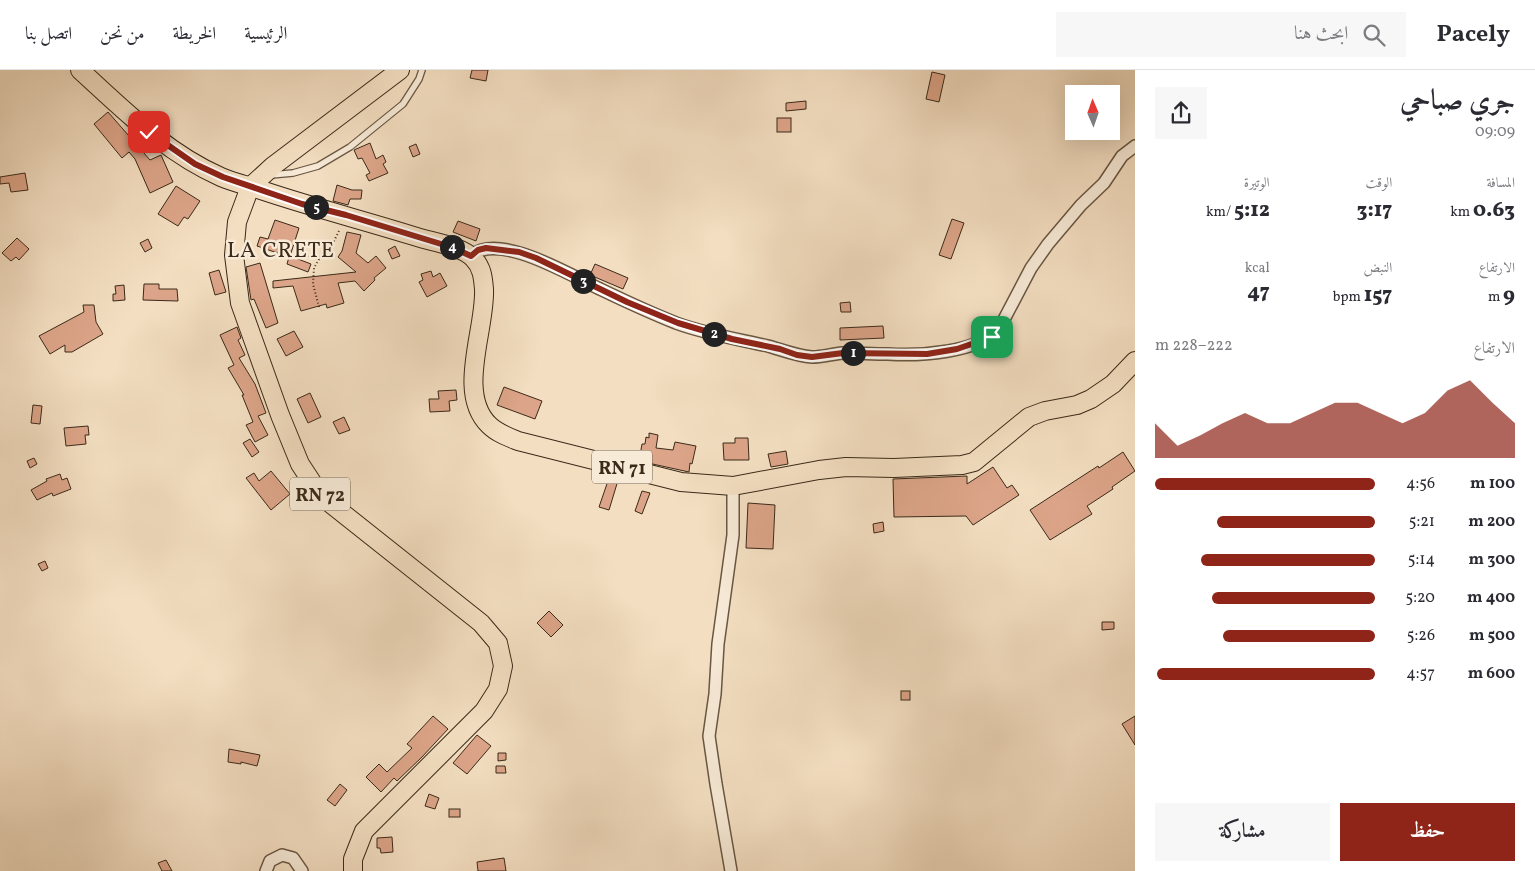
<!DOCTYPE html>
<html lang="ar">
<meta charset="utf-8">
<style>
body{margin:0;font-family:Vollkorn,Amiri,serif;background:#f7f7f7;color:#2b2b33;direction:rtl;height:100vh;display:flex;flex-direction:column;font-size:19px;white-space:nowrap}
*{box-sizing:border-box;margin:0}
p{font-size:16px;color:#7c7c81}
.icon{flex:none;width:28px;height:28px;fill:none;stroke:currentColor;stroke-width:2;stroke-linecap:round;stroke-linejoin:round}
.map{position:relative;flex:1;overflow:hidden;direction:ltr}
.details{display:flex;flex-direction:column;background:#fff;width:400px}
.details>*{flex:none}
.needle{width:32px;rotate:358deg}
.buttons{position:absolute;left:1065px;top:15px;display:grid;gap:10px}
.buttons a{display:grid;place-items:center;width:55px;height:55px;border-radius:0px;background:#fff;box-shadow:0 5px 20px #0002;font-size:25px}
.pin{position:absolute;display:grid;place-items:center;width:42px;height:42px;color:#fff;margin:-21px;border-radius:10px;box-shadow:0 2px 8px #0006}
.km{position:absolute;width:25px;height:25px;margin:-12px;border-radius:50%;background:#222;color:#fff;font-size:14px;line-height:25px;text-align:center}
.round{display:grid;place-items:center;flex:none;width:52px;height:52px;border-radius:0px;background:#f7f7f7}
.head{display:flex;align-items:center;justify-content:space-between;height:85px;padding:0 20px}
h1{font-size:28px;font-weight:800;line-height:38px}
.figures{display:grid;grid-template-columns:repeat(3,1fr);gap:8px;height:85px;padding:5px 20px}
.figures div{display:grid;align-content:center}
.figures b{font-size:21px;font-weight:800}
.figures small{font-size:14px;font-weight:400}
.figures p{font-size:14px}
.chart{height:140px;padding:10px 20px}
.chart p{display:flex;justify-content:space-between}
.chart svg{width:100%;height:90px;margin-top:5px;fill:#8f2418;opacity:.7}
.primary-button{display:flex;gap:10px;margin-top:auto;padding:10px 20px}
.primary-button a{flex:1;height:58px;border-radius:0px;background:#8f2418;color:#fff;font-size:20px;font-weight:800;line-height:58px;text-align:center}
.primary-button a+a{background:#f7f7f7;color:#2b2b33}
ul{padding:0 20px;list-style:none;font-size:16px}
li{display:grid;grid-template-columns:80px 60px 1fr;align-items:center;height:38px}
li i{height:12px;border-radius:6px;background:#8f2418}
header{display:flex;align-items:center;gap:30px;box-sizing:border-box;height:70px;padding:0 25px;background:#fff;border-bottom:1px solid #e1e1e2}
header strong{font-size:24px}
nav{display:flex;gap:28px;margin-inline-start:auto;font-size:18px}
.search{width:350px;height:45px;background:#f7f7f7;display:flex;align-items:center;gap:12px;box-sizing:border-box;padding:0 18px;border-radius:0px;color:#7c7c81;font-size:19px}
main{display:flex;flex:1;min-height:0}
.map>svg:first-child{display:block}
.building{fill:#dca488;stroke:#3b2a19}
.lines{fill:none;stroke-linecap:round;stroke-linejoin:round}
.service-casing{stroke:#695743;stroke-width:8}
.minor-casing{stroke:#695743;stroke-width:14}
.primary-casing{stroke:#3b2a19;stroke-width:20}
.path{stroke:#3b2a19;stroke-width:2;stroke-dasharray:1 2.5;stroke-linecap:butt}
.service{stroke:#f7ead7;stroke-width:5.5}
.minor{stroke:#f7ead7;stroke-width:11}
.primary{stroke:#f3dec1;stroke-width:18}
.route-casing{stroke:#fff;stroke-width:10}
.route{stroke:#8f2418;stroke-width:6}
.labels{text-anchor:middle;stroke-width:5;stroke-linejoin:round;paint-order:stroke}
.shield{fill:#f7ead7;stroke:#736452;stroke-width:1}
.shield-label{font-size:19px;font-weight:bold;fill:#3b2a19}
.quarter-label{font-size:22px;letter-spacing:1px;fill:#3b2a19;stroke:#f7ead7}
</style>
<header>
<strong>Pacely</strong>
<div class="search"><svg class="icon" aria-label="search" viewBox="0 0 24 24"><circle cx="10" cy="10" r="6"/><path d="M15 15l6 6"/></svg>ابحث هنا</div>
<nav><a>الرئيسية</a><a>الخريطة</a><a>من نحن</a><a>اتصل بنا</a></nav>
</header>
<main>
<section class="details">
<div class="head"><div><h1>جري صباحي</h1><p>09:09</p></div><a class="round"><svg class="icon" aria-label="share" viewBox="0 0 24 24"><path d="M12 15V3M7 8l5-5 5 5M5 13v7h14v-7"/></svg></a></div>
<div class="figures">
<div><p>المسافة</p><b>0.63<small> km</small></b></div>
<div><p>الوقت</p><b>3:17</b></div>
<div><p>الوتيرة</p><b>5:12<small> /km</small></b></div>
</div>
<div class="figures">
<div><p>الارتفاع</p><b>9<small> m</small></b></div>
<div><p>النبض</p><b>157<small> bpm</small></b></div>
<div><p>kcal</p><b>47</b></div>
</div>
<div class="chart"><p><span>الارتفاع</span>222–228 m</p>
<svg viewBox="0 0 160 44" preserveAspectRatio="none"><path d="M0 44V27L10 38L20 33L30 27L40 22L50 27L60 27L70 22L80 17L90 17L100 22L110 27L120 22L130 11L140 6L150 17L160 27V44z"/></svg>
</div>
<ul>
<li><b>100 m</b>4:56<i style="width:100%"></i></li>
<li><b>200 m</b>5:21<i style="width:72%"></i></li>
<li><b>300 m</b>5:14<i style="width:79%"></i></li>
<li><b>400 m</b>5:20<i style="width:74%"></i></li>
<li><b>500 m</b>5:26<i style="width:69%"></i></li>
<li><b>600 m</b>4:57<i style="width:99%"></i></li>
</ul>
<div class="primary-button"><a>حفظ</a><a>مشاركة</a></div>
</section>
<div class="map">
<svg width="1135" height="801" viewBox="0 0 1135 801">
<rect width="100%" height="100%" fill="#f3dec1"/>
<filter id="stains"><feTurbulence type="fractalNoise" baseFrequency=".004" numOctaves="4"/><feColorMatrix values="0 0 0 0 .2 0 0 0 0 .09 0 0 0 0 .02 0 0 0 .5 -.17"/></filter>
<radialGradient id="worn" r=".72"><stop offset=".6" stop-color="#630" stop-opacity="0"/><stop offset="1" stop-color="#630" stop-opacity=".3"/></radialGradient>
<!-- building -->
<g class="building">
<polygon points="472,0 488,0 486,11 470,8"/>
<polygon points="932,2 945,5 939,32 926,29"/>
<polygon points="806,31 806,39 786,41 786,33"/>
<polygon points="108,42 150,90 161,85 173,112 150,123 135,89 129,82 122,88 94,54"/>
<rect x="777" y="48" width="14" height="14"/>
<polygon points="370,73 376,89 383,85 386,92 383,94 388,103 369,111 366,105 370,103 362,88 358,89 354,80"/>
<polygon points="416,74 420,84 413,87 409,77"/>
<polygon points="25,103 28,120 11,122 9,113 0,114 0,107"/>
<polygon points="337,115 352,120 362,120 361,129 350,129 348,135 333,131"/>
<polygon points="176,116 200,131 188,149 184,147 178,156 158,144"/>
<polygon points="952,149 964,153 951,189 939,185"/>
<polygon points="275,150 299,158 290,186 311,194 308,202 287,194 289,187 257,176 260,167 268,169"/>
<polygon points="458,151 480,159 476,171 453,162"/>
<polygon points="347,162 361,165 356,183 368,193 376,186 386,198 374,208 375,210 364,221 355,211 338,213 344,233 327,238 326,234 301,241 293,216 273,218 273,211 356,202 338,187 342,181"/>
<polygon points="17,168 29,179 19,190 16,187 11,191 2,183"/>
<polygon points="148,169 152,178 145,182 140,173"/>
<polygon points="395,176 400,186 392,189 388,180"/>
<polygon points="260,193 278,253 266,258 254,229 251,230 246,197"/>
<polygon points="595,194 628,208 623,219 590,205"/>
<polygon points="219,200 226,222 215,225 209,203"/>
<polygon points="431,201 433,207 440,203 447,216 427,227 419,212 423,210 421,204"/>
<polygon points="144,214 159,214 159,219 177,219 178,231 143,230"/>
<polygon points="124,215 125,230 113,231 113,224 116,224 115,216"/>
<polygon points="850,232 851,242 841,242 840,233"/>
<polygon points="83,235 94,235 96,252 103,264 72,282 65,282 65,275 50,284 39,266 84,242"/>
<polygon points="883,256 884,268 840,270 840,258"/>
<polygon points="237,257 241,268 238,270 245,285 239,288 255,314 266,343 258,346 268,365 255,372 246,355 253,352 242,325 244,325 228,298 234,295 220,265"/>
<polygon points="294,261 303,277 286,286 277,269"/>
<polygon points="504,317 542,331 535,349 497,335"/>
<polygon points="456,320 457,330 449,331 450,341 430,342 429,329 439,329 438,321"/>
<polygon points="310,323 321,347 308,353 297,329"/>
<polygon points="33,335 42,336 40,354 31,353"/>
<polygon points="344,347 350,360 339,364 333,352"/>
<polygon points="88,356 89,365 85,365 86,374 66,376 64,358"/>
<polygon points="649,363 658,365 656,378 673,380 675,372 696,376 692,394 690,393 689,402 639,391 642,374 645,374 646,367 649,368"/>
<polygon points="735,368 748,368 749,390 724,390 723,373 735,373"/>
<polygon points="250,369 259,382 252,387 243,373"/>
<polygon points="786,381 788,394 771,397 768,384"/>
<polygon points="1123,382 1135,401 1112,417 1113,419 1087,436 1092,444 1050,470 1030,440 1098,396 1099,398"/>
<polygon points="34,388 37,394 30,398 27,391"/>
<polygon points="993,397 1007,418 1012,415 1019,425 973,455 966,446 894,447 893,409 967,406 967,414"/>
<polygon points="271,401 290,424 271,440 246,408 254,403 259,411"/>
<polygon points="60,404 62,410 67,408 71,419 53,426 52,423 37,430 31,420 47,411 46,409"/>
<polygon points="610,405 619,407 609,440 599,437"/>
<polygon points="642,421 650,423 642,444 635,441"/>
<polygon points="748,433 775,435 773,479 746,478"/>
<polygon points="883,452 884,461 874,463 873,454"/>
<polygon points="45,491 48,498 42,501 38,494"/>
<polygon points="549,541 563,555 551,567 537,553"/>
<polygon points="1102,552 1114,552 1114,559 1102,560"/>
<rect x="901" y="621" width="9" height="9"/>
<polygon points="433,646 448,659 422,687 397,711 394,708 381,722 366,707 379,694 387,702 412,678 407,674"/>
<polygon points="1135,646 1135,675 1122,654"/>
<polygon points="477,665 491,676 467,704 453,693"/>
<polygon points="229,679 260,685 257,696 241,692 241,694 228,692"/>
<polygon points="498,683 506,683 506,690 498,691"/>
<polygon points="496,696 505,696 506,703 496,703"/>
<polygon points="340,714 347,720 335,736 327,730"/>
<polygon points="429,724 439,728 435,739 425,736"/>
<rect x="449" y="739" width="11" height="8"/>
<polygon points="392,767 393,782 381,783 380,778 377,778 377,768"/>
<polygon points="504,788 506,801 478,801 477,792"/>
<polygon points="166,790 172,801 162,801 158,793"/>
</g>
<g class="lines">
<!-- service casing -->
<g class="service-casing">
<polyline id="service" points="271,105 293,103 318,96 350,77 403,34 419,9 422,0"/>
</g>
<!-- minor casing -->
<g class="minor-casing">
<g id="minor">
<path d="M471 186C499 161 571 206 600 219 625 231 651 243 676 253 706 264 737 269 768 276 782 280 797 286 812 287 822 287 832 284 842 283 857 283 873 284 888 284 919 286 977 283 999 259L1031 198 1048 174 1081 135 1104 113 1122 86 1135 76"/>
<polyline points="266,801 270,791 282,785 293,788 302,801"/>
<polyline points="731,801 716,714 709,666 715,624 718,574 733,465 733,416"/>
</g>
</g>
<!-- primary casing -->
<g class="primary-casing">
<g id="primary">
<path d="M80 0C124 40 166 83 221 107 235 113 250 116 264 121 315 138 366 151 417 167 433 172 461 176 473 188 482 197 483 207 484 219 486 259 456 323 489 355 497 363 508 367 518 371L681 412 733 416 819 400 846 397 894 398 962 395 974 392 1029 347 1045 341 1077 335 1091 329 1113 314 1135 291"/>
<polyline points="353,801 353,789 364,761 484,641 498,619 503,596 498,573 481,553 321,426 300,394 280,345 240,233 234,185 237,152 250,117 273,96 400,0"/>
</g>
</g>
<!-- path -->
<g class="path">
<polyline points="302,184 319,189"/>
<polyline points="319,237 313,214 314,198 323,182 333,173 340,159"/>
</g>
<!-- service -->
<use href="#service" class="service"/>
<!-- minor -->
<use href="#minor" class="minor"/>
<!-- primary -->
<use href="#primary" class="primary"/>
</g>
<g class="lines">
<!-- route casing -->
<g class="route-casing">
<polyline id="route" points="149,62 195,94 223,107 302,134 346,145 451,177 471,186 478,180 486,178 519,182 536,188 627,232 678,253 732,269 780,279 797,285 812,287 843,283 927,284 957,279 992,267"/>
</g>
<!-- route -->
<use href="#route" class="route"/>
</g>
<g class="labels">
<!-- shield labels -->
<g class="shield">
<rect x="592" y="380.5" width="60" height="33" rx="4"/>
<rect x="290" y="407.5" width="60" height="33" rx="4"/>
</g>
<g class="shield-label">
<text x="622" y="404">RN 71</text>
<text x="320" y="431">RN 72</text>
</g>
<!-- quarter labels -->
<g class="quarter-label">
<text x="281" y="187">LA CRETE</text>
</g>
</g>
<rect width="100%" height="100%" filter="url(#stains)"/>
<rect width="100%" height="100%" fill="url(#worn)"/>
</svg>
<div class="buttons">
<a><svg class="needle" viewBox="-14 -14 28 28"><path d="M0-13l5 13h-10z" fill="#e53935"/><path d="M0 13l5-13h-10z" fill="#7c7c81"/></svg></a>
</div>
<div class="pin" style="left:992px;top:267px;background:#1e9e55"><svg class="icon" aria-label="arrive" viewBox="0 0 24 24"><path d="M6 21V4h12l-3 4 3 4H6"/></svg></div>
<div class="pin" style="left:149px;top:62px;background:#d93025"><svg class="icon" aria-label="check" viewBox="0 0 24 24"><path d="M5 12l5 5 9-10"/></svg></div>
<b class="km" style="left:853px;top:283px">1</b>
<b class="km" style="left:714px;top:264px">2</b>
<b class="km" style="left:583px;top:211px">3</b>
<b class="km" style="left:452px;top:177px">4</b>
<b class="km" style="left:316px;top:137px">5</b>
</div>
</main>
